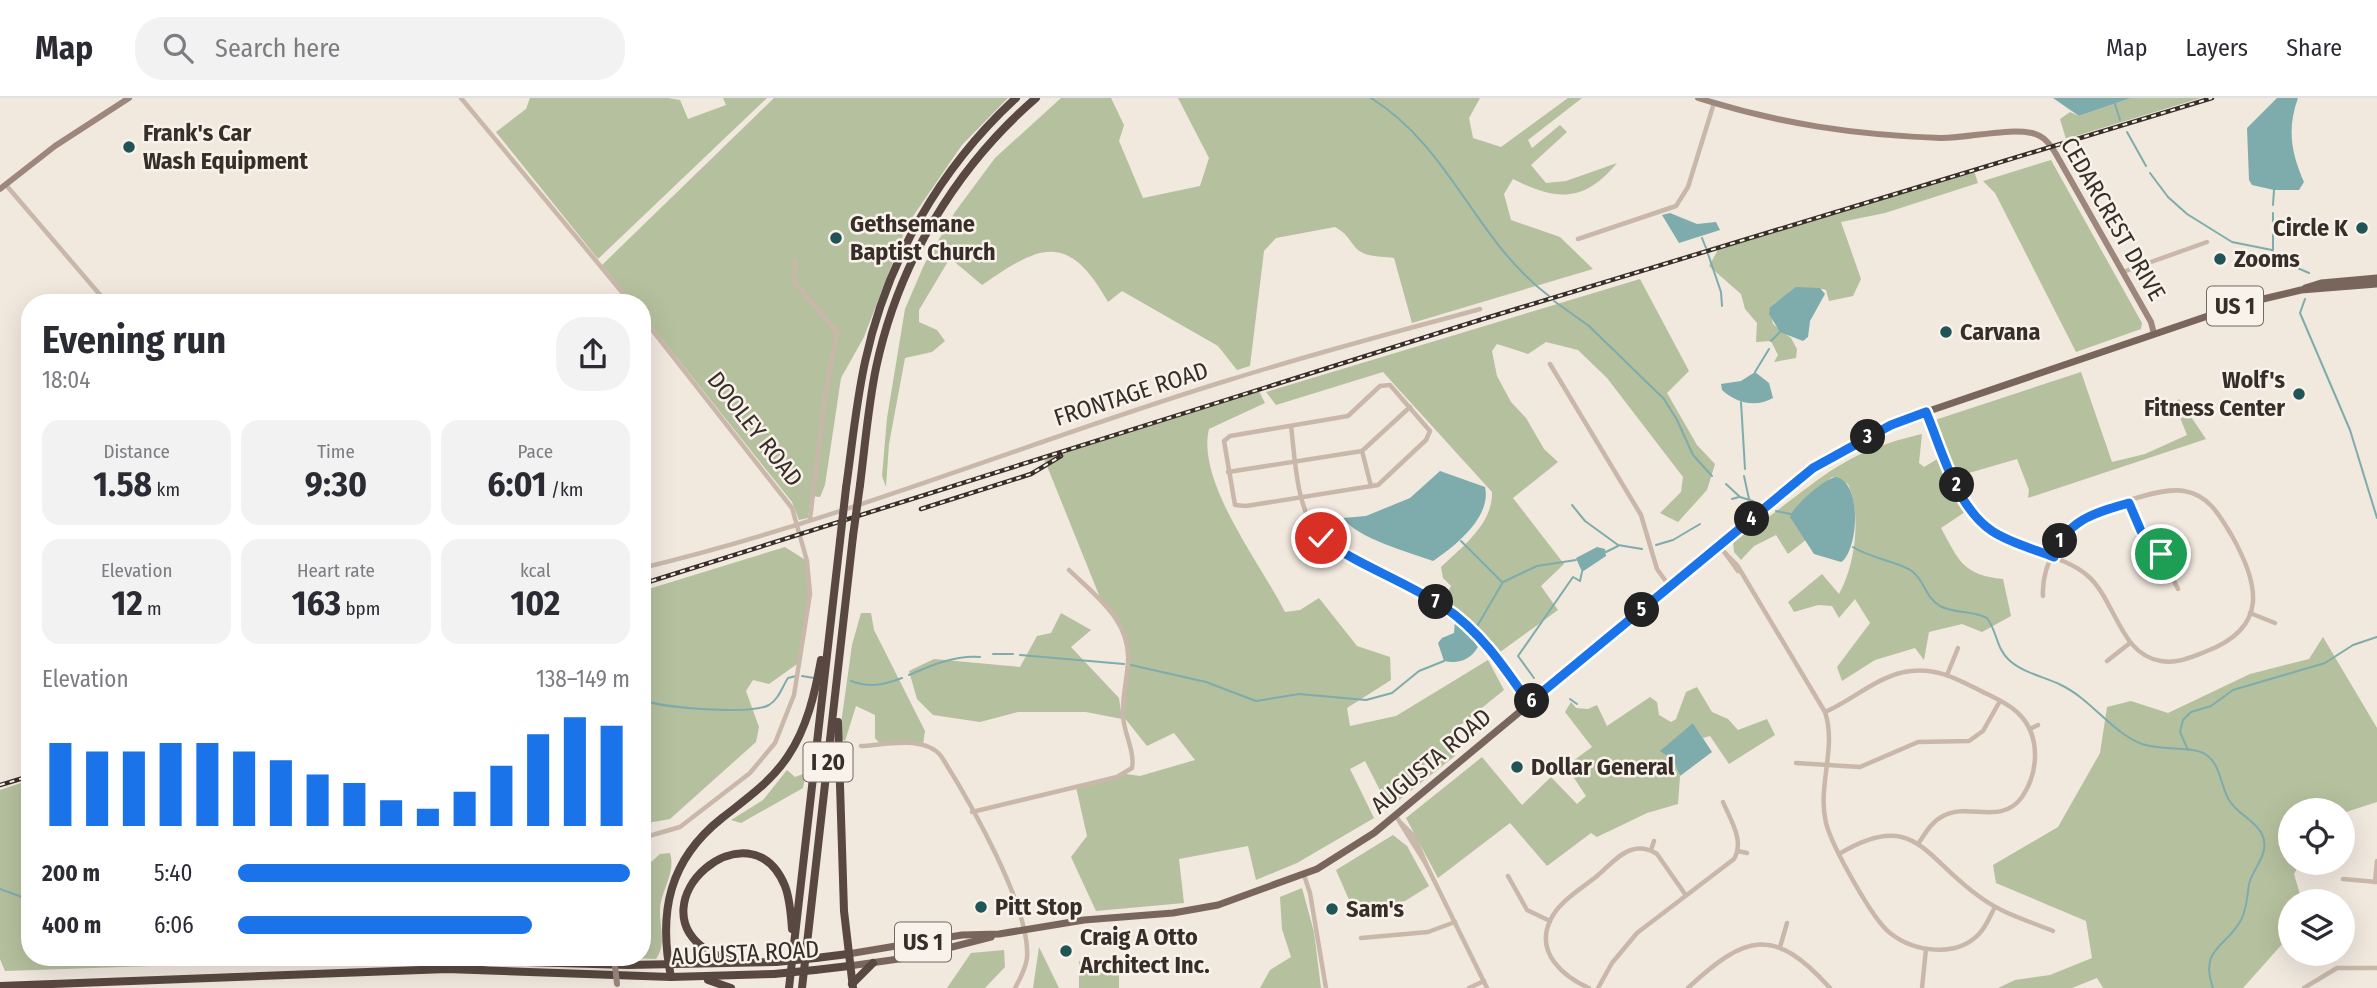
<!DOCTYPE html>
<meta charset="utf-8">
<style>
body{margin:0;font-family:"Fira Sans Condensed",sans-serif;background:#f2f2f3;color:#2b2b33;height:100vh;display:flex;flex-direction:column;font-size:26px;white-space:nowrap}
*{box-sizing:border-box;margin:0}
p{font-size:23px;color:#7c7c81}
.icon{flex:none;width:38px;height:38px;fill:none;stroke:currentColor;stroke-width:2;stroke-linecap:round;stroke-linejoin:round}
.map{position:relative;flex:1;overflow:hidden}
.side{position:absolute;left:21px;top:196px;width:630px;height:672px;display:flex;flex-direction:column;background:#fff;border-radius:28px;box-shadow:0 7px 28px #0002}
.side>*{flex:none}
.buttons{position:absolute;left:2278px;top:700px;display:grid;gap:14px}
.buttons a{display:grid;place-items:center;width:77px;height:77px;border-radius:50%;background:#fff;box-shadow:0 7px 28px #0002;font-size:35px}
.pin{position:absolute;display:grid;place-items:center;width:60px;height:60px;color:#fff;margin:-30px;border:4px solid #fff;border-radius:50%;box-shadow:0 2px 7px #0007}
.km{position:absolute;width:35px;height:35px;margin:-18px;border-radius:50%;background:#222;color:#fff;font-size:19px;line-height:35px;text-align:center}
.round{display:grid;place-items:center;flex:none;width:74px;height:74px;border-radius:28px;background:#f2f2f3}
.headline{display:flex;align-items:center;justify-content:space-between;height:119px;padding:0 21px}
h1{font-size:38px;font-weight:700;line-height:52px}
.figures{display:grid;grid-template-columns:repeat(3,1fr);gap:10px;height:119px;padding:7px 21px}
.figures div{display:grid;align-content:center;border-radius:18px;background:#f2f2f3;text-align:center}
.figures b{font-size:35px;font-weight:700}
.figures small{font-size:19px;font-weight:400}
.figures p{font-size:19px}
.chart{height:196px;padding:14px 21px}
.chart p{display:flex;justify-content:space-between}
.chart svg{width:100%;height:126px;margin-top:7px;stroke:#1a73e8;stroke-width:6}
ul{padding:0 21px;list-style:none;font-size:23px}
li{display:grid;grid-template-columns:112px 84px 1fr;align-items:center;height:52px}
li i{height:18px;border-radius:9px;background:#1a73e8}
header{display:flex;align-items:center;gap:42px;box-sizing:border-box;height:98px;padding:0 35px;background:#fff;border-bottom:2px solid #e1e1e2}
header strong{font-size:33px}
nav{display:flex;gap:38px;margin-inline-start:auto;font-size:24px}
.search{width:490px;height:63px;background:#f2f2f3;display:flex;align-items:center;gap:18px;box-sizing:border-box;padding:0 24px;border-radius:28px;color:#7c7c81;font-size:26px}
.map>svg:first-child{display:block}
.green{fill:#b5c09e}
.water{fill:#7eacad}
.lines{fill:none;stroke-linecap:round;stroke-linejoin:round}
.stream{stroke:#7eacad;stroke-width:2}
.street{stroke:#c9b8aa;stroke-width:4.5}
.secondary{stroke:#9d877c;stroke-width:6}
.primary{stroke:#78655b;stroke-width:7}
.highway{stroke:#584841;stroke-width:8}
.rail-casing{stroke:#372e29;stroke-width:4.5}
.rail{stroke:#f9f2ea;stroke-width:2;stroke-dasharray:5;stroke-linecap:butt}
.secondary-bridge{stroke:#9d877c;stroke-width:6}
.highway-bridge{stroke:#584841;stroke-width:8}
.route-casing{stroke:#fff;stroke-width:14}
.route{stroke:#1a73e8;stroke-width:9}
.poi-dot{fill:#215457;stroke:#f9f2ea;stroke-width:2.5}
.labels{text-anchor:middle;stroke-width:5;stroke-linejoin:round;paint-order:stroke}
.shield{fill:#f9f2ea;stroke:#716963;stroke-width:2}
.shield-label{font-size:23px;font-weight:bold;fill:#372e29}
.poi-label{font-size:24px;font-weight:bold;fill:#372e29;stroke:#f9f2ea;text-anchor:start}
.street-label{font-size:24px;fill:#372e29;stroke:#f9f2ea}
</style>
<header>
<strong>Map</strong>
<div class="search"><svg class="icon" aria-label="search" viewBox="0 0 24 24"><circle cx="10" cy="10" r="6"/><path d="M15 15l6 6"/></svg>Search here</div>
<nav><a>Map</a><a>Layers</a><a>Share</a></nav>
</header>
<div class="map">
<svg width="2377" height="890" viewBox="0 0 2377 890">
<rect width="100%" height="100%" fill="#f1e8de"/>
<!-- green -->
<g class="green">
<polygon points="530,0 668,0 680,2 688,21 726,7 723,0 767,0 598,161 496,34 526,11"/>
<polygon points="774,0 1008,0 962,47 907,127 864,239 841,280 825,387 820,399 811,398 808,420 799,422 792,404 642,216 642,205 633,205 602,167"/>
<path d="M1061 0H1111L1124 27 1119 43 1143 100 1200 88 1209 60 1178 0H1480L1469 20 1473 40 1501 49 1568 0H1582L1528 42 1532 50 1560 27 1567 34 1531 67 1546 85 1566 83 1617 65C1584 105 1556 103 1513 81L1504 96 1511 122 1560 139 1593 171 1412 225 1394 160C1382 158 1364 160 1355 149 1348 140 1346 135 1335 129L1276 140 1264 153 1250 268 1237 272 1218 248 1122 193 1108 204C1069 134 1040 146 982 187L950 160 919 212V224L937 232 945 243 932 254 905 260 889 346 886 389 882 378 887 320 905 211 924 167 955 114 995 60Z"/>
<polygon points="2131,0 2201,0 2066,41 2060,21 2070,14 2079,18"/>
<polygon points="2051,62 2142,225 2141,231 2076,254 1995,95 1983,83"/>
<path d="M1974 73 1978 85 1885 115 1841 124 1861 181 1853 198 1829 203 1826 192C1808 187 1784 196 1770 209L1773 226 1791 240 1797 251 1796 260 1774 264 1778 257 1771 243 1756 244 1757 225 1745 211 1741 196 1709 168 1719 150Z"/>
<path d="M1640 181 1689 273 1667 295 1697 347 1715 366 1707 392 1678 424 1660 415 1681 394 1683 379 1607 280 1578 252 1546 244 1528 256 1497 246 1492 253 1497 278 1511 304 1526 320 1544 351 1558 364 1513 400 1564 466 1541 488 1558 512 1496 557 1476 535 1441 507 1451 488 1443 480 1441 469C1462 449 1493 426 1492 394L1383 274 1276 307 1266 294Z"/>
<polygon points="2081,274 2112,364 2145,356 2187,337 2174,305 2179,301 2206,341 2028,400 2029,392 2017,361 1962,377 1952,365 1935,322"/>
<path d="M1258 291 1265 305 1209 331C1196 384 1261 466 1285 514L1300 512 1319 500 1357 548 1390 559 1391 582 1347 610 1350 628 1396 618 1488 562 1504 592 1447 638 1455 658 1389 710 1365 663 1350 671 1374 720 1297 765 1256 782 1248 748 1179 761 1184 805 1096 813 1071 759 1087 738 1076 689 1126 676 1140 678 1195 662 1174 635 1147 648 1123 618 1128 556 1121 530 1101 502 1043 358Z"/>
<path d="M1922 336 1919 365 1924 369 1944 357 1971 410 1941 430C1959 463 1963 477 2003 481L2011 518 1982 534 1962 526 1929 534 1924 562 1915 550 1875 562 1842 583 1837 569 1870 525 1855 501 1839 520 1832 508 1818 507 1794 514 1788 504 1822 476 1839 496C1855 468 1862 417 1848 386L1832 379 1806 401 1803 436 1807 441 1788 456 1776 437 1754 448 1741 462 1734 454 1733 443C1746 432 1761 425 1774 415 1831 372 1850 353 1922 336Z"/>
<polygon points="785,449 807,463 810,496 800,564 769,586 753,582 746,593 759,629 756,644 670,721 642,726 642,493"/>
<polygon points="861,515 871,515 874,532 925,633 923,647 881,647 875,640 875,617 856,608 845,643 839,640 852,547"/>
<polygon points="1061,515 1091,532 1071,549 1119,600 1122,621 1086,614 1018,614 980,624 933,617 917,601 909,573 934,561 1020,569 1037,538 1051,535"/>
<polygon points="2323,539 2377,630 2377,704 2343,715 2343,712 2291,712 2291,765 2300,765 2294,776 2302,803 2291,803 2291,836 2243,890 2103,890 2097,880 2072,890 1998,890 2015,882 2050,877 2092,860 2086,823 1996,785 1993,767 2058,729 2100,655 2107,609 2131,603 2168,615 2250,576 2309,561"/>
<polygon points="1697,589 1712,614 1728,621 1738,632 1767,621 1775,637 1729,666 1710,638 1703,640 1693,625 1673,662 1680,678 1678,706 1647,715 1597,739 1591,735 1547,768 1510,725 1438,780 1406,720 1482,659 1522,707 1551,679 1577,706 1586,698 1566,668 1592,649 1565,614 1571,604 1576,610 1588,611 1597,607 1607,628 1650,599 1657,604 1659,617 1671,624 1676,621 1686,594"/>
<polygon points="787,672 795,679 806,675 803,690 741,725 731,722 763,702"/>
<polygon points="30,682 30,859 421,859 5,873 0,861 0,692"/>
<polygon points="1393,737 1407,748 1429,788 1405,803 1353,811 1336,772"/>
<path d="M670 755C676 774 662 791 660 810 659 828 667 846 656 861L631 860 642 859V772L660 756Z"/>
<polygon points="1302,790 1314,834 1321,890 1260,890 1270,872 1291,859 1282,831 1280,799"/>
<polygon points="1039,849 1059,890 1060,890 1033,890"/>
<polygon points="1004,852 1005,869 985,890 947,890 971,855"/>
<polygon points="1079,863 1087,865 1089,874 1105,875 1111,864 1119,865 1119,890 1079,890"/>
</g>
<!-- water -->
<g class="water">
<polygon points="2053,0 2131,0 2079,18"/>
<path d="M2277 0H2298C2287 30 2291 55 2304 84L2299 92H2274L2252 87 2249 82 2247 30Z"/>
<polygon points="1670,115 1697,126 1716,124 1720,132 1679,145 1662,117"/>
<polygon points="1796,189 1820,190 1825,196 1810,223 1808,239 1803,243 1780,234 1769,216 1770,209"/>
<path d="M1755 274 1769 285 1773 300C1756 310 1736 305 1722 292L1721 286 1741 283Z"/>
<path d="M1440 373 1485 389C1492 419 1454 449 1433 463 1409 454 1358 441 1343 420L1366 418 1410 400Z"/>
<path d="M1836 379C1863 385 1858 453 1841 464L1814 456 1790 419C1793 408 1824 381 1836 379Z"/>
<polygon points="1597,449 1605,451 1606,458 1582,474 1576,460"/>
<path d="M1455 523 1461 525 1478 549C1470 562 1459 566 1444 563L1438 545 1442 540 1454 535Z"/>
<polygon points="1693,625 1712,654 1680,678 1673,662 1660,653"/>
</g>
<g class="lines">
<!-- stream -->
<g class="stream">
<path d="M1371 0C1453 52 1473 140 1549 198"/>
<polyline points="2115,6 2120,22"/>
<polyline points="2127,34 2146,68"/>
<polyline points="2150,75 2168,99 2187,116 2232,144 2272,152 2275,160 2309,175"/>
<polyline points="2273,107 2274,92"/>
<polyline points="1702,140 1706,150"/>
<polyline points="2273,152 2273,115"/>
<polyline points="1708,156 1721,194 1722,208"/>
<polyline points="2305,201 2300,215 2350,332 2377,420"/>
<polyline points="1554,203 1589,228 1664,301 1677,322 1693,357 1712,378"/>
<polyline points="1771,243 1780,234"/>
<polyline points="1755,274 1769,251"/>
<polyline points="1741,304 1745,371"/>
<polyline points="1744,378 1749,401"/>
<polyline points="1726,386 1740,399 1753,403"/>
<polyline points="1732,401 1739,399"/>
<polyline points="1572,407 1585,423 1618,447 1642,451"/>
<polyline points="1776,413 1791,416"/>
<polyline points="1461,443 1502,484"/>
<polyline points="1656,447 1673,442 1700,426"/>
<path d="M1853 449C1871 461 1902 464 1913 474 1925 484 1926 500 1940 508 1955 516 1972 512 1987 520 1997 533 1996 550 2009 562 2023 575 2045 579 2061 587 2091 601 2111 634 2142 646 2161 653 2193 648 2205 656 2221 666 2220 687 2229 702 2237 716 2255 722 2262 736 2271 756 2253 769 2249 786 2247 798 2247 811 2241 822 2226 850 2199 850 2213 890"/>
<polyline points="1606,454 1618,448"/>
<polyline points="1476,530 1503,484 1537,468 1576,462"/>
<polyline points="993,556 1013,556"/>
<polyline points="1020,557 1124,566"/>
<polyline points="1131,567 1206,584 1256,603 1299,596 1366,602 1392,595 1419,573 1444,563"/>
<path d="M909 577C932 567 955 557 980 559"/>
<polyline points="802,578 814,580"/>
<polyline points="1534,580 1518,558 1573,479 1580,483 1582,474"/>
<path d="M851 583C870 590 883 587 902 580"/>
<polyline points="1570,601 1577,606"/>
<path d="M642 602C663 610 750 617 769 607 779 601 782 589 788 580L796 578"/>
<polyline points="2188,652 2180,634 2183,622 2191,614 2211,608 2233,592 2325,565 2353,547 2377,539"/>
<polyline points="0,791 30,802"/>
<polyline points="173,859 178,861"/>
</g>
<!-- street -->
<g class="street">
<polyline points="461,0 631,205"/>
<polyline points="6,87 107,205"/>
<polyline points="1578,141 1676,108 1688,89 1714,5"/>
<polyline points="795,163 794,184 837,234 825,297 810,421"/>
<polyline points="2123,174 2207,144"/>
<polyline points="642,219 792,410 807,463 810,496 794,597 775,645 750,675 680,729 642,740"/>
<polyline points="1550,266 1641,417 1657,471 1670,489"/>
<polygon points="1390,287 1430,333 1426,342 1378,387 1246,408 1235,407 1224,343 1230,338 1348,318 1380,288"/>
<path d="M1926 315C1942 352 1955 392 1981 423 2007 454 2058 452 2088 478 2116 503 2120 557 2161 563 2177 566 2192 559 2207 553 2269 529 2259 486 2232 438 2220 418 2209 397 2184 393 2162 389 2114 407 2092 416 2064 427 2041 467 2043 498"/>
<path d="M1291 328C1295 360 1296 403 1314 431 1334 461 1409 487 1441 507 1480 531 1504 569 1529 605"/>
<polyline points="1362,353 1371,388"/>
<polyline points="1228,374 1362,353 1410,309"/>
<path d="M2129 405C2140 437 2164 460 2178 491"/>
<polyline points="1720,448 1738,473"/>
<path d="M1725 455 1737 467 1825 614C1837 650 1817 688 1826 725 1832 748 1872 821 1890 835 1914 854 1956 860 1979 836 1986 829 1990 818 1995 809"/>
<path d="M642 470C842 422 1033 342 1229 282 1312 256 1396 234 1480 211"/>
<polyline points="2250,515 2275,525"/>
<polyline points="2107,563 2130,545"/>
<polyline points="1947,577 1958,550"/>
<path d="M1825 614C1853 602 1880 576 1911 573 1936 570 1955 580 1977 591 1990 598 2007 604 2018 615 2041 637 2039 674 2022 699 2001 728 1969 704 1943 718 1931 724 1925 736 1918 746"/>
<polyline points="2030,631 2038,627"/>
<path d="M861 648C884 647 925 637 941 658 969 702 1031 810 1027 860 1026 870 1020 881 1015 890"/>
<polyline points="1796,665 1860,669 1918,644 1969,643 1983,633 2000,603"/>
<path d="M972 714 1117 679 1132 670C1135 653 1124 636 1123 618 1122 600 1127 582 1128 564 1131 523 1096 498 1069 472"/>
<polyline points="1396,718 1426,766 1414,738 1400,724"/>
<polyline points="1651,752 1654,743"/>
<polyline points="1738,753 1747,755"/>
<path d="M1839 756C1915 710 1924 760 1980 799 2001 815 2029 823 2053 833"/>
<polyline points="1426,766 1487,890"/>
<polyline points="1304,777 1310,795 1326,890"/>
<polyline points="1508,778 1527,812 1550,823"/>
<polyline points="2343,781 2377,784"/>
<polyline points="2375,784 2377,763"/>
<polyline points="1361,840 1428,834 1455,824"/>
<polyline points="1780,849 1787,825"/>
<polyline points="1469,890 1484,883"/>
<path d="M1589 890C1564 879 1535 855 1550 823 1558 804 1581 791 1597 778 1607 770 1618 756 1631 752 1640 749 1649 751 1657 756L1685 796"/>
<path d="M1598 890 1612 865 1637 835 1734 761C1745 743 1730 721 1723 704"/>
<path d="M1688 890C1746 836 1774 828 1830 890"/>
<polyline points="1922,890 1926,851"/>
<polyline points="2304,890 2337,870 2377,870"/>
</g>
<!-- secondary -->
<g class="secondary">
<path d="M1698 0C1780 26 1855 37 1941 40 1970 40 2004 30 2032 35 2044 38 2050 46 2056 56L2151 224 2154 236"/>
<polyline points="0,91 55,48 129,0"/>
<polyline points="443,859 444,872"/>
</g>
<!-- primary -->
<g class="primary">
<polyline points="2305,190 2321,185 2377,180"/>
<path d="M848 856 962 837 999 836 1084 822 1173 815 1218 807 1317 771 1374 735 1813 370C1850 348 1886 328 1926 314L2246 205 2301 192 2377 186"/>
<polyline points="849,868 913,859 991,839"/>
</g>
<!-- highway -->
<g class="highway">
<path d="M860 387C865 348 868 309 876 270 898 166 955 70 1036 0"/>
<path d="M846 390C852 348 856 305 865 264 887 162 940 70 1016 0"/>
<polyline points="838,624 844,813 853,890"/>
<polyline points="816,860 848,856"/>
<path d="M738 863C728 859 717 859 708 853 633 805 750 703 785 788 790 801 791 817 792 831"/>
<polyline points="450,870 494,863 628,867 776,864"/>
<polyline points="815,872 849,868"/>
<path d="M671 879C658 814 669 762 722 720 746 701 771 684 788 658 807 630 815 595 821 562"/>
<polyline points="708,882 731,890"/>
<polyline points="852,886 873,865"/>
<polyline points="0,888 447,871 671,879 774,876"/>
<polyline points="789,890 840,443"/>
<polyline points="802,890 853,438"/>
</g>
<!-- rail casing -->
<g class="rail-casing">
<g id="rail">
<polyline points="921,411 1031,376 1061,358"/>
<polyline points="642,486 1483,221 2212,0"/>
<polyline points="0,687 30,678"/>
</g>
</g>
<!-- rail -->
<use href="#rail" class="rail"/>
<!-- secondary-bridge -->
<polyline class="secondary-bridge" points="614,859 617,886"/>
<!-- highway-bridge -->
<g class="highway-bridge">
<polyline points="853,438 860,387"/>
<polyline points="840,443 846,390"/>
<polyline points="776,864 816,860"/>
<polyline points="774,876 815,872"/>
</g>
</g>
<g class="lines">
<!-- route casing -->
<g class="route-casing">
<path id="route" d="M1321 440C1359 468 1405 483 1444 509 1481 534 1504 569 1529 605L1813 370 1891 327 1926 314C1942 352 1956 409 1992 433 2010 445 2034 451 2054 459 2065 422 2097 414 2129 405L2141 433 2161 456"/>
</g>
<!-- route -->
<use href="#route" class="route"/>
</g>
<!-- markers -->
<g class="poi-dot">
<circle cx="129" cy="49" r="7"/>
<circle cx="2362" cy="130" r="7"/>
<circle cx="836" cy="140" r="7"/>
<circle cx="2220" cy="161" r="7"/>
<circle cx="1946" cy="234" r="7"/>
<circle cx="2299" cy="296" r="7"/>
<circle cx="1517" cy="669" r="7"/>
<circle cx="981" cy="809" r="7"/>
<circle cx="1332" cy="811" r="7"/>
<circle cx="1066" cy="853" r="7"/>
</g>
<g class="labels">
<!-- shield labels -->
<g class="shield">
<rect x="2207" y="188.5" width="56" height="39" rx="5"/>
<rect x="803.5" y="644.5" width="49" height="39" rx="5"/>
<rect x="895" y="824.5" width="56" height="39" rx="5"/>
</g>
<g class="shield-label">
<text x="2235" y="216">US 1</text>
<text x="828" y="672">I 20</text>
<text x="923" y="852">US 1</text>
</g>
<!-- poi labels -->
<g class="poi-label">
<text x="143" y="43">Frank's Car<tspan x="143" dy="28">Wash Equipment</tspan></text>
<text x="850" y="134">Gethsemane<tspan x="850" dy="28">Baptist Church</tspan></text>
<text x="2348" y="138" text-anchor="end">Circle K</text>
<text x="2234" y="169">Zooms</text>
<text x="1960" y="242">Carvana</text>
<text x="2285" y="290" text-anchor="end">Wolf's<tspan x="2285" dy="28">Fitness Center</tspan></text>
<text x="1531" y="677">Dollar General</text>
<text x="995" y="817">Pitt Stop</text>
<text x="1346" y="819">Sam's</text>
<text x="1080" y="847">Craig A Otto<tspan x="1080" dy="28">Architect Inc.</tspan></text>
</g>
<!-- street labels -->
<g class="street-label">
<text transform="translate(2113 121) rotate(60)" y="8">CEDARCREST DRIVE</text>
<text transform="translate(1131 296) rotate(-18)" y="8">FRONTAGE ROAD</text>
<text transform="translate(755 331) rotate(52)" y="8">DOOLEY ROAD</text>
<text transform="translate(1431 663) rotate(-40)" y="8">AUGUSTA ROAD</text>
<text transform="translate(745 855) rotate(-3)" y="8">AUGUSTA ROAD</text>
</g>
</g>
</svg>
<div class="buttons">
<a><svg class="icon" aria-label="locate" viewBox="0 0 24 24"><circle cx="12" cy="12" r="6"/><path d="M12 2v4M12 18v4M2 12h4M18 12h4"/></svg></a>
<a><svg class="icon" aria-label="layers" viewBox="0 0 24 24"><path d="M12 4l9 5-9 5-9-5zM3 14l9 5 9-5"/></svg></a>
</div>
<div class="pin" style="left:2161px;top:456px;background:#1e9e55"><svg class="icon" aria-label="arrive" viewBox="0 0 24 24"><path d="M6 21V4h12l-3 4 3 4H6"/></svg></div>
<div class="pin" style="left:1321px;top:440px;background:#d93025"><svg class="icon" aria-label="check" viewBox="0 0 24 24"><path d="M5 12l5 5 9-10"/></svg></div>
<b class="km" style="left:2060px;top:443px">1</b>
<b class="km" style="left:1957px;top:387px">2</b>
<b class="km" style="left:1868px;top:339px">3</b>
<b class="km" style="left:1752px;top:421px">4</b>
<b class="km" style="left:1642px;top:512px">5</b>
<b class="km" style="left:1532px;top:603px">6</b>
<b class="km" style="left:1436px;top:504px">7</b>
<section class="side">
<div class="headline"><div><h1>Evening run</h1><p>18:04</p></div><a class="round"><svg class="icon" aria-label="share" viewBox="0 0 24 24"><path d="M12 15V3M7 8l5-5 5 5M5 13v7h14v-7"/></svg></a></div>
<div class="figures">
<div><p>Distance</p><b>1.58<small> km</small></b></div>
<div><p>Time</p><b>9:30</b></div>
<div><p>Pace</p><b>6:01<small> /km</small></b></div>
</div>
<div class="figures">
<div><p>Elevation</p><b>12<small> m</small></b></div>
<div><p>Heart rate</p><b>163<small> bpm</small></b></div>
<div><p>kcal</p><b>102</b></div>
</div>
<div class="chart"><p><span>Elevation</span>138–149 m</p>
<svg viewBox="0 0 160 44" preserveAspectRatio="none"><path d="M5 44V15M15 44V18M25 44V18M35 44V15M45 44V15M55 44V18M65 44V21M75 44V26M85 44V29M95 44V35M105 44V38M115 44V32M125 44V23M135 44V12M145 44V6M155 44V9"/></svg>
</div>
<ul>
<li><b>200 m</b>5:40<i style="width:100%"></i></li>
<li><b>400 m</b>6:06<i style="width:75%"></i></li>
</ul>
</section>
</div>
